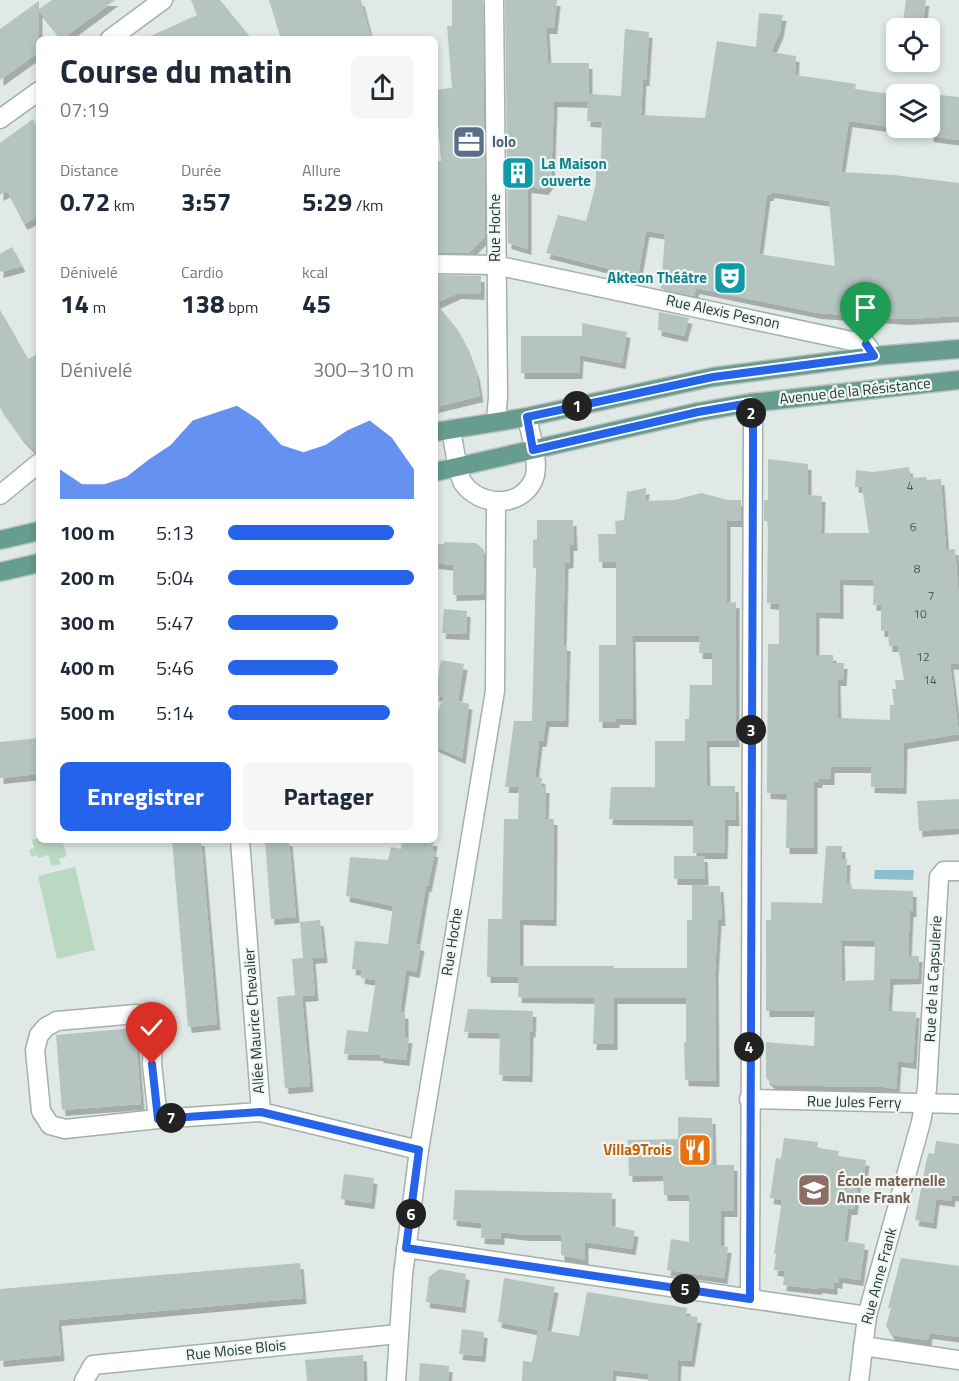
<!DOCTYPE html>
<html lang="fr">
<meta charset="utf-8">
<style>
body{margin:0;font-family:"Titillium Web",sans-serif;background:#f6f6f7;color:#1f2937;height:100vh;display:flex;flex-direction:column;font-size:22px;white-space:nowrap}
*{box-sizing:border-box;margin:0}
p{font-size:20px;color:#747a83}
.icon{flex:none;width:33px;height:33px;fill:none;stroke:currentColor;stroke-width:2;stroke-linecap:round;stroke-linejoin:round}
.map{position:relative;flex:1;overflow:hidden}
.drawer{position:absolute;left:36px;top:36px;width:402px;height:807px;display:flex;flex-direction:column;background:#fff;border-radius:9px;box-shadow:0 3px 9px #0003}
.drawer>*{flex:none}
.fabs{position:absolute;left:886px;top:18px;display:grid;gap:12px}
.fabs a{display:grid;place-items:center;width:54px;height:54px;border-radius:9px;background:#fff;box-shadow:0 3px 9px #0003;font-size:30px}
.pin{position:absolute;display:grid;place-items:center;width:51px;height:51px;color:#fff;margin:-62px -26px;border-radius:50% 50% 50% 0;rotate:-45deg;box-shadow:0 0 6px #0007}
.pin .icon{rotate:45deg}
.km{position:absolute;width:30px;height:30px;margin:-15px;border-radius:50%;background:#222;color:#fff;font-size:16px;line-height:30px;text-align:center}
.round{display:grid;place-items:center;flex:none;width:63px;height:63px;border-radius:9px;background:#f6f6f7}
.overview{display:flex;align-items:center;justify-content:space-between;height:102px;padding:0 24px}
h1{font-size:33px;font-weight:700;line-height:45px}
.metrics{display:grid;grid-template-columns:repeat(3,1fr);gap:9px;height:102px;padding:6px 24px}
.metrics div{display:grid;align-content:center}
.metrics b{font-size:26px;font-weight:700}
.metrics small{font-size:16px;font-weight:400}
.metrics p{font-size:16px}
.chart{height:168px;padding:12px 24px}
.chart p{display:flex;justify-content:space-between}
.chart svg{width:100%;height:108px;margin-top:6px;fill:#2563eb;opacity:.7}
.button{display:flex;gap:12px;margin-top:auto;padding:12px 24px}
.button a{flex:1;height:69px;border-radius:9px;background:#2563eb;color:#fff;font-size:24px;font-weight:700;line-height:69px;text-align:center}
.button a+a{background:#f6f6f7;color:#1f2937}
ul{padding:0 24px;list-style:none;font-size:20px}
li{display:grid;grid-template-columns:96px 72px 1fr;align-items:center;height:45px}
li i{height:15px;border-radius:8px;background:#2563eb}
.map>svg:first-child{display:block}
.green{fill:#bad9c3}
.water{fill:#8bbfcb}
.building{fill:#b5c4be;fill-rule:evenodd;filter:url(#shadow)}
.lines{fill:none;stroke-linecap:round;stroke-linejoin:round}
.minor-casing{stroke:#a3b0ac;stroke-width:21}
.major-casing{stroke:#bdc3c2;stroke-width:21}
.minor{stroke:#fff;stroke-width:18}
.major{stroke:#679c90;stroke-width:18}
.route-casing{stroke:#fff;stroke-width:12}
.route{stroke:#2563eb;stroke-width:8}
.labels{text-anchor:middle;stroke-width:4.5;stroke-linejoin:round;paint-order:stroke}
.number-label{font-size:12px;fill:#475b56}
.service-label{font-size:15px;font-weight:bold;fill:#4e5e75;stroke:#f0f6f3;text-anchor:start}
.culture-label{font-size:15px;font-weight:bold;fill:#0d838f;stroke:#f0f6f3;text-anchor:start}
.street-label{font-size:15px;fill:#223833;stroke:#f0f6f3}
.food-label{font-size:15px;font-weight:bold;fill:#c56008;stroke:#f0f6f3;text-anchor:end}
.education-label{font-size:15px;font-weight:bold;fill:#785e54;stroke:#f0f6f3;text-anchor:start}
</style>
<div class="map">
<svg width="959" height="1381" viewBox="0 0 959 1381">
<defs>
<filter id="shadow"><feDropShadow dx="3.5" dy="6" stdDeviation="0" flood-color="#0004"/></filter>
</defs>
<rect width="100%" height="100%" fill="#e0e9e5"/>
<!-- green -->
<g class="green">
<polygon points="39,838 39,840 62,840 67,856 59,859 61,864 52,866 48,855 38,858 37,855 31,857 29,850 34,848 32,840"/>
<polygon points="75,867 95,950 57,959 38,876"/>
</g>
<!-- water -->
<polygon class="water" points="875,870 914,870 913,880 874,879"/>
<!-- building -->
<g class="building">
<polygon points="52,0 115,0 62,39 39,11 39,52 0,80 0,29 39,1 39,9"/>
<polygon points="191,0 220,0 252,39 144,39 197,15"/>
<polygon points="269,0 361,0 371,39 281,39"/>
<polygon points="452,0 483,0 485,237 469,253 435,253 435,162 441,161 435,90 452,88 447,26 452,26"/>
<path d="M505 0H557L554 28H546L548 63H589V94L621 96 625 29 649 32 646 80H643L641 115 705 118 717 41 756 47 759 13 783 15 780 32 771 52 796 56 795 75 856 84 855 89 897 95V128L849 121 841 172 894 175 959 183V316L905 319 818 313 696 288 694 296 661 289 665 234 646 231 638 276 546 253 558 215 586 221 596 184V159H601L602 122 587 121 588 102 554 101 551 181 545 189 528 187V249L508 243ZM771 192 829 201 835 266 759 254 767 195H770Z"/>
<polygon points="906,0 926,0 922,28 902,28"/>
<polygon points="930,94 959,97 959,140 930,136"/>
<polygon points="33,119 39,130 39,216 24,224 7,191 0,195 0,143"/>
<polygon points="12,247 22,266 0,272 0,254"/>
<polygon points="435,275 481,276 481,294 458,293 436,303 457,329 465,344 476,373 480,396 435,407"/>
<polygon points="0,310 28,359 39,353 39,452 36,452 21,437 0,408"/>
<polygon points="659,312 689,318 684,336 658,330"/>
<polygon points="582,323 627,332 622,363 580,355 579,373 521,373 521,336 582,336"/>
<path d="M768 459 808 464V495L822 496 821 533H869L862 487H855L856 470 873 472 909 467 911 478 926 477 927 480 941 479 946 550 955 549 959 600V663L950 664 959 734 904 743 903 788 871 787V767H831V779H819V782H814V848H786L787 794 767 793 768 644H779V604L767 603 768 521H764V500H768ZM840 579 874 580 873 605 881 604V631H888L889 646H898L904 680H895L896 689H892L894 705H890V720L838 718 837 680H843L844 663H833V655H816V612L840 613Z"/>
<polygon points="646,488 645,501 675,500 701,493 728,500 741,500 741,521 727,521 727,603 736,602 736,741 706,741 707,786 735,786 736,820 725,820 724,853 693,853 693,820 609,819 611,787 655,787 655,741 685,741 685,719 689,719 690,685 712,685 712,653 699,653 700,636 632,636 633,719 616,719 616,722 599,722 599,645 616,645 616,562 599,562 598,534 616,534 615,521 624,520 627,492"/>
<polygon points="537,520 573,520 574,545 570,545 570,562 565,563 563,645 567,645 565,721 532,721 536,568 533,568 533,540 537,539"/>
<polygon points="444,542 476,543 484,550 484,594 453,595 453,565 435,563 435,544 444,544"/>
<polygon points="444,609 467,611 466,634 442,633"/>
<polygon points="441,660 464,664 458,701 469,704 462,758 435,746 435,717 444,697 435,695"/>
<polygon points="514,721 546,721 543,741 539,741 535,777 542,778 541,787 546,787 545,819 554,819 553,920 520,919 520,966 614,966 614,968 687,968 687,920 692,920 692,885 720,886 722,920 718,920 715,971 716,1081 685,1080 684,1042 686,1042 686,998 614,998 614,1044 593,1044 595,998 518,997 519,977 487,977 488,919 502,919 504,819 518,819 519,787 505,787"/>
<polygon points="39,738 39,774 0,778 0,742"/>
<polygon points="959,799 959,828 919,831 917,801"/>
<polygon points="172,840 201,840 217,1024 188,1027"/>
<polygon points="265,840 289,840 296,917 271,919"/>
<polygon points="402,840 434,840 432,851 435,851 428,886 426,886 416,944 421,945 416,972 406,970 400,1012 405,1013 405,1037 409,1037 406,1060 380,1057 380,1055 344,1054 347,1030 368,1032 376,980 361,978 362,970 352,969 355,941 388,944 393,906 346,896 350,857 388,860 391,847 401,849"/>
<path d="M826 846H842V859H847L846 883H851L852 889 913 891V911H910L908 956H919L918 978 890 979 888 1011 916 1012 913 1063 898 1061 896 1089 877 1086 870 1087 773 1085 766 1078V1042L814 1046 815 1011H766V920H771V902L822 903ZM841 940 875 941 874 980 842 981Z"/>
<polygon points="674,856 704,856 705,879 674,879"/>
<polygon points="320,920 324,957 312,958 315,995 302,996 310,1086 285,1088 277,997 295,995 292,959 303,958 300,922"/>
<polygon points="468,1009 533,1011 532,1032 530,1031 529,1076 499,1075 500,1033 464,1032"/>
<polygon points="135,1028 141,1104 62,1110 56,1035"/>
<polygon points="678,1117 712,1118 713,1165 734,1165 734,1211 721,1211 721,1246 728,1247 724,1278 667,1270 671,1239 689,1242 689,1195 664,1195 663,1175 629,1176 628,1140 678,1139"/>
<polygon points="784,1138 818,1142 817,1148 839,1151 838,1156 866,1160 863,1182 858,1181 854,1209 848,1209 844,1241 865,1244 860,1280 839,1277 839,1283 834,1282 834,1289 819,1287 818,1289 783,1285 785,1271 774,1270 776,1254 774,1254 782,1200 770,1198 776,1158 781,1159"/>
<polygon points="936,1141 959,1144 959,1196 952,1195 951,1201 936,1199 933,1223 915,1220 927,1158 929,1153 934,1154"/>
<polygon points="344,1174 374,1178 371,1203 341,1199"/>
<polygon points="455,1190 612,1193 612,1226 635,1231 632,1249 585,1242 585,1260 561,1255 561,1235 526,1235 501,1232 501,1239 481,1238 482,1223 453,1220"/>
<polygon points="901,1258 959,1266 959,1337 929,1333 928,1340 892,1335 886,1326 891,1308 888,1308"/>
<polygon points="300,1263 303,1298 58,1320 61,1355 0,1361 0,1289"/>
<polygon points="439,1269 466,1274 462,1307 426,1302 429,1277"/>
<polygon points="504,1278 555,1287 547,1331 579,1336 587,1292 687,1308 686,1316 698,1317 691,1361 678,1360 677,1381 648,1381 649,1374 613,1370 612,1381 522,1381 523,1361 532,1362 538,1330 498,1322"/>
<polygon points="462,1329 484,1332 482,1356 459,1354"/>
<polygon points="363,1355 364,1381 307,1381 305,1360"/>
<polygon points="420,1363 449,1366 448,1381 419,1381"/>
</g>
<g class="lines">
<!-- minor casing -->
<g class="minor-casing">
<g id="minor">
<polyline points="494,0 498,397 496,421"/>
<polyline points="110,39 163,0"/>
<polyline points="0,119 39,91"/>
<polyline points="435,264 495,265 866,344 874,356"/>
<polyline points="750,403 753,423 750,1299"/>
<path d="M451 429C453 440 458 476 463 483 479 506 519 509 533 481 541 465 530 433 527 417"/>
<polyline points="0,495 39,463"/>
<polyline points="240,840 261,1112 419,1150"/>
<polyline points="749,1099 959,1104"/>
<polyline points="158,1119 152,1064 153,1033 147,1023 136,1014 57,1021 46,1027 39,1035 35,1050 41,1111 50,1125 65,1129 158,1119 261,1112"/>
<polyline points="406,1248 867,1316"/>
<polyline points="863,1346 959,1360"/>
<polyline points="84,1381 93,1365 398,1334"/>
<polyline points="396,1381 403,1275 419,1150 495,691 496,502"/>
<polyline points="859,1381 867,1316 921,1122 927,1089 939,877 944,871 959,871"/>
</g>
</g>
<!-- major casing -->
<g class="major-casing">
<g id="major">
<polyline points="435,432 527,417 713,377 874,356 959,349"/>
<polyline points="435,472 698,412 750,403 959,380"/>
<polyline points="0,540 39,531"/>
<polyline points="0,572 39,563"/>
</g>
</g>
<!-- minor -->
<use href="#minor" class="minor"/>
<!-- major -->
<use href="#major" class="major"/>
</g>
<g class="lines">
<!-- route casing -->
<g class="route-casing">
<polyline id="route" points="152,1064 158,1119 261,1112 419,1150 406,1248 750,1299 753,461 753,423 750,403 698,412 533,450 527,417 713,377 874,356 866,344"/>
</g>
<!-- route -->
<use href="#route" class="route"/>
</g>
<!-- icons -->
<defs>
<g id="office-square" transform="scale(1.725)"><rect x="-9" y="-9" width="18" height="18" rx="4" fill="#5c6f8a" stroke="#f0f6f3"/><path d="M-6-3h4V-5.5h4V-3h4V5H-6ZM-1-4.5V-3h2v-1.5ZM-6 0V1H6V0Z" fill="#fff"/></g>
<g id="building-square" transform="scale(1.725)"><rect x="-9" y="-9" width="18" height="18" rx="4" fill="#0f9aa8" stroke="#f0f6f3"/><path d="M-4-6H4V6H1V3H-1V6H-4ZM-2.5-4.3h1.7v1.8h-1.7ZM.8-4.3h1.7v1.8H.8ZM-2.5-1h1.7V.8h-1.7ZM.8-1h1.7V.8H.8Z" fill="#fff"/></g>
<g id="theatre-square" transform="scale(1.725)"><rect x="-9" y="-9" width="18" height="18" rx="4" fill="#0f9aa8" stroke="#f0f6f3"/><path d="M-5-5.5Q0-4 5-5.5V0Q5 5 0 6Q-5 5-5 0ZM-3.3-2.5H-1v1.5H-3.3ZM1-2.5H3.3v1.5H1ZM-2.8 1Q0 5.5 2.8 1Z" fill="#fff"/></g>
<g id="restaurant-square" transform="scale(1.725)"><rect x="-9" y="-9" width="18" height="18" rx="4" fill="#e8710a" stroke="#f0f6f3"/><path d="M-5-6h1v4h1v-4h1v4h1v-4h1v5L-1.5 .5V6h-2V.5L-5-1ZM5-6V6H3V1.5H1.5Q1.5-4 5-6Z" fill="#fff"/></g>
<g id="school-square" transform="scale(1.725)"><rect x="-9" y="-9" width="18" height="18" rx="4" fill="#8d6e63" stroke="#f0f6f3"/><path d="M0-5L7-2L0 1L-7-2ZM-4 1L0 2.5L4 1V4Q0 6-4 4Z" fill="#fff"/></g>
</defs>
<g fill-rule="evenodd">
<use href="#office-square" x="469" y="142"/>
<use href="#building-square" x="518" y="173"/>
<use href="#theatre-square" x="730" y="278"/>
<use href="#restaurant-square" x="695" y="1150"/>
<use href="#school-square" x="814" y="1190"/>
</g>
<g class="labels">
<!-- number labels -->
<g class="number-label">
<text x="910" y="490">4</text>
<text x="913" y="531">6</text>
<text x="917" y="573">8</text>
<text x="931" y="600">7</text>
<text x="920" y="618">10</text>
<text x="923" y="661">12</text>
<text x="930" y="684">14</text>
</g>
<!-- service labels -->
<g class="service-label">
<text x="492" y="147">lolo</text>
</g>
<!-- culture labels -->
<g class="culture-label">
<text x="541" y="169">La Maison<tspan x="541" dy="17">ouverte</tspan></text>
<text x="707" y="283" text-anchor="end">Akteon Théâtre</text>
</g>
<!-- street labels -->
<g class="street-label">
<text transform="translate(495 228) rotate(-90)" y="5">Rue Hoche</text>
<text transform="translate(723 312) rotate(12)" y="5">Rue Alexis Pesnon</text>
<text transform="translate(855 391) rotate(-6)" y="5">Avenue de la Résistance</text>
<text transform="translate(452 942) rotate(-81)" y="5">Rue Hoche</text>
<text transform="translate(933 979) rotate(-87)" y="5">Rue de la Capsulerie</text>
<text transform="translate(254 1021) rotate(-94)" y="5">Allée Maurice Chevalier</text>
<text transform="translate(854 1102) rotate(1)" y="5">Rue Jules Ferry</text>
<text transform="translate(879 1276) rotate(-75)" y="5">Rue Anne Frank</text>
<text transform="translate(236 1350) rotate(-6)" y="5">Rue Moise Blois</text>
</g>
<!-- food labels -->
<g class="food-label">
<text x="672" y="1155">Villa9Trois</text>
</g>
<!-- education labels -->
<g class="education-label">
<text x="837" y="1186">École maternelle<tspan x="837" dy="17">Anne Frank</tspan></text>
</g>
</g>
</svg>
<div class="fabs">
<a><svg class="icon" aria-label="locate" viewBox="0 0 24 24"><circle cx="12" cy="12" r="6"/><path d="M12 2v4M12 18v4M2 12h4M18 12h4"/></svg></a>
<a><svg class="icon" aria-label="layers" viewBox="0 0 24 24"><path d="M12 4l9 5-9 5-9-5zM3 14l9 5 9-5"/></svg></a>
</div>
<div class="pin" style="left:866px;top:344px;background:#1e9e55"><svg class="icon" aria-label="arrive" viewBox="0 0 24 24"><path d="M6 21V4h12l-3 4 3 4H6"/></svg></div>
<div class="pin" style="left:152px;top:1064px;background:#d93025"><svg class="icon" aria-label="check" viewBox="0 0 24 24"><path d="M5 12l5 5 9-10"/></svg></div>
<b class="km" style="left:577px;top:406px">1</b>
<b class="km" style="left:751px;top:413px">2</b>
<b class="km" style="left:751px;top:730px">3</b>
<b class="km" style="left:749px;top:1047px">4</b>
<b class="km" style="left:685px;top:1289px">5</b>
<b class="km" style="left:411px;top:1214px">6</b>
<b class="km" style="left:171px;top:1118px">7</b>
<section class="drawer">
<div class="overview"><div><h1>Course du matin</h1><p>07:19</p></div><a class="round"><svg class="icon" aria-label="share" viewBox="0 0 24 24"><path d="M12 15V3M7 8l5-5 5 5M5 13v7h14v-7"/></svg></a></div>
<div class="metrics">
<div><p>Distance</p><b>0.72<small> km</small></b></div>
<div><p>Durée</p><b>3:57</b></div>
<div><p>Allure</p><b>5:29<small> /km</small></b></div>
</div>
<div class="metrics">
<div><p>Dénivelé</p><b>14<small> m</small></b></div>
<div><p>Cardio</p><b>138<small> bpm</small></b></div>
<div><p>kcal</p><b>45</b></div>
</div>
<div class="chart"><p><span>Dénivelé</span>300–310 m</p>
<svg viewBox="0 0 160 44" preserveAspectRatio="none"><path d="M0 44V32L10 38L20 38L30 35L40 28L50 22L60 12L70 9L80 6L90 12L100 22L110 25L120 22L130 16L140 12L150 19L160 32V44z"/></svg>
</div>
<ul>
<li><b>100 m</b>5:13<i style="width:89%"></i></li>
<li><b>200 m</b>5:04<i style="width:100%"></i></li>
<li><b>300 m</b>5:47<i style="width:59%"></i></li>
<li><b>400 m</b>5:46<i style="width:59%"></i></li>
<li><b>500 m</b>5:14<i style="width:87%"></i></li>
</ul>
<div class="button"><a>Enregistrer</a><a>Partager</a></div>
</section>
</div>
